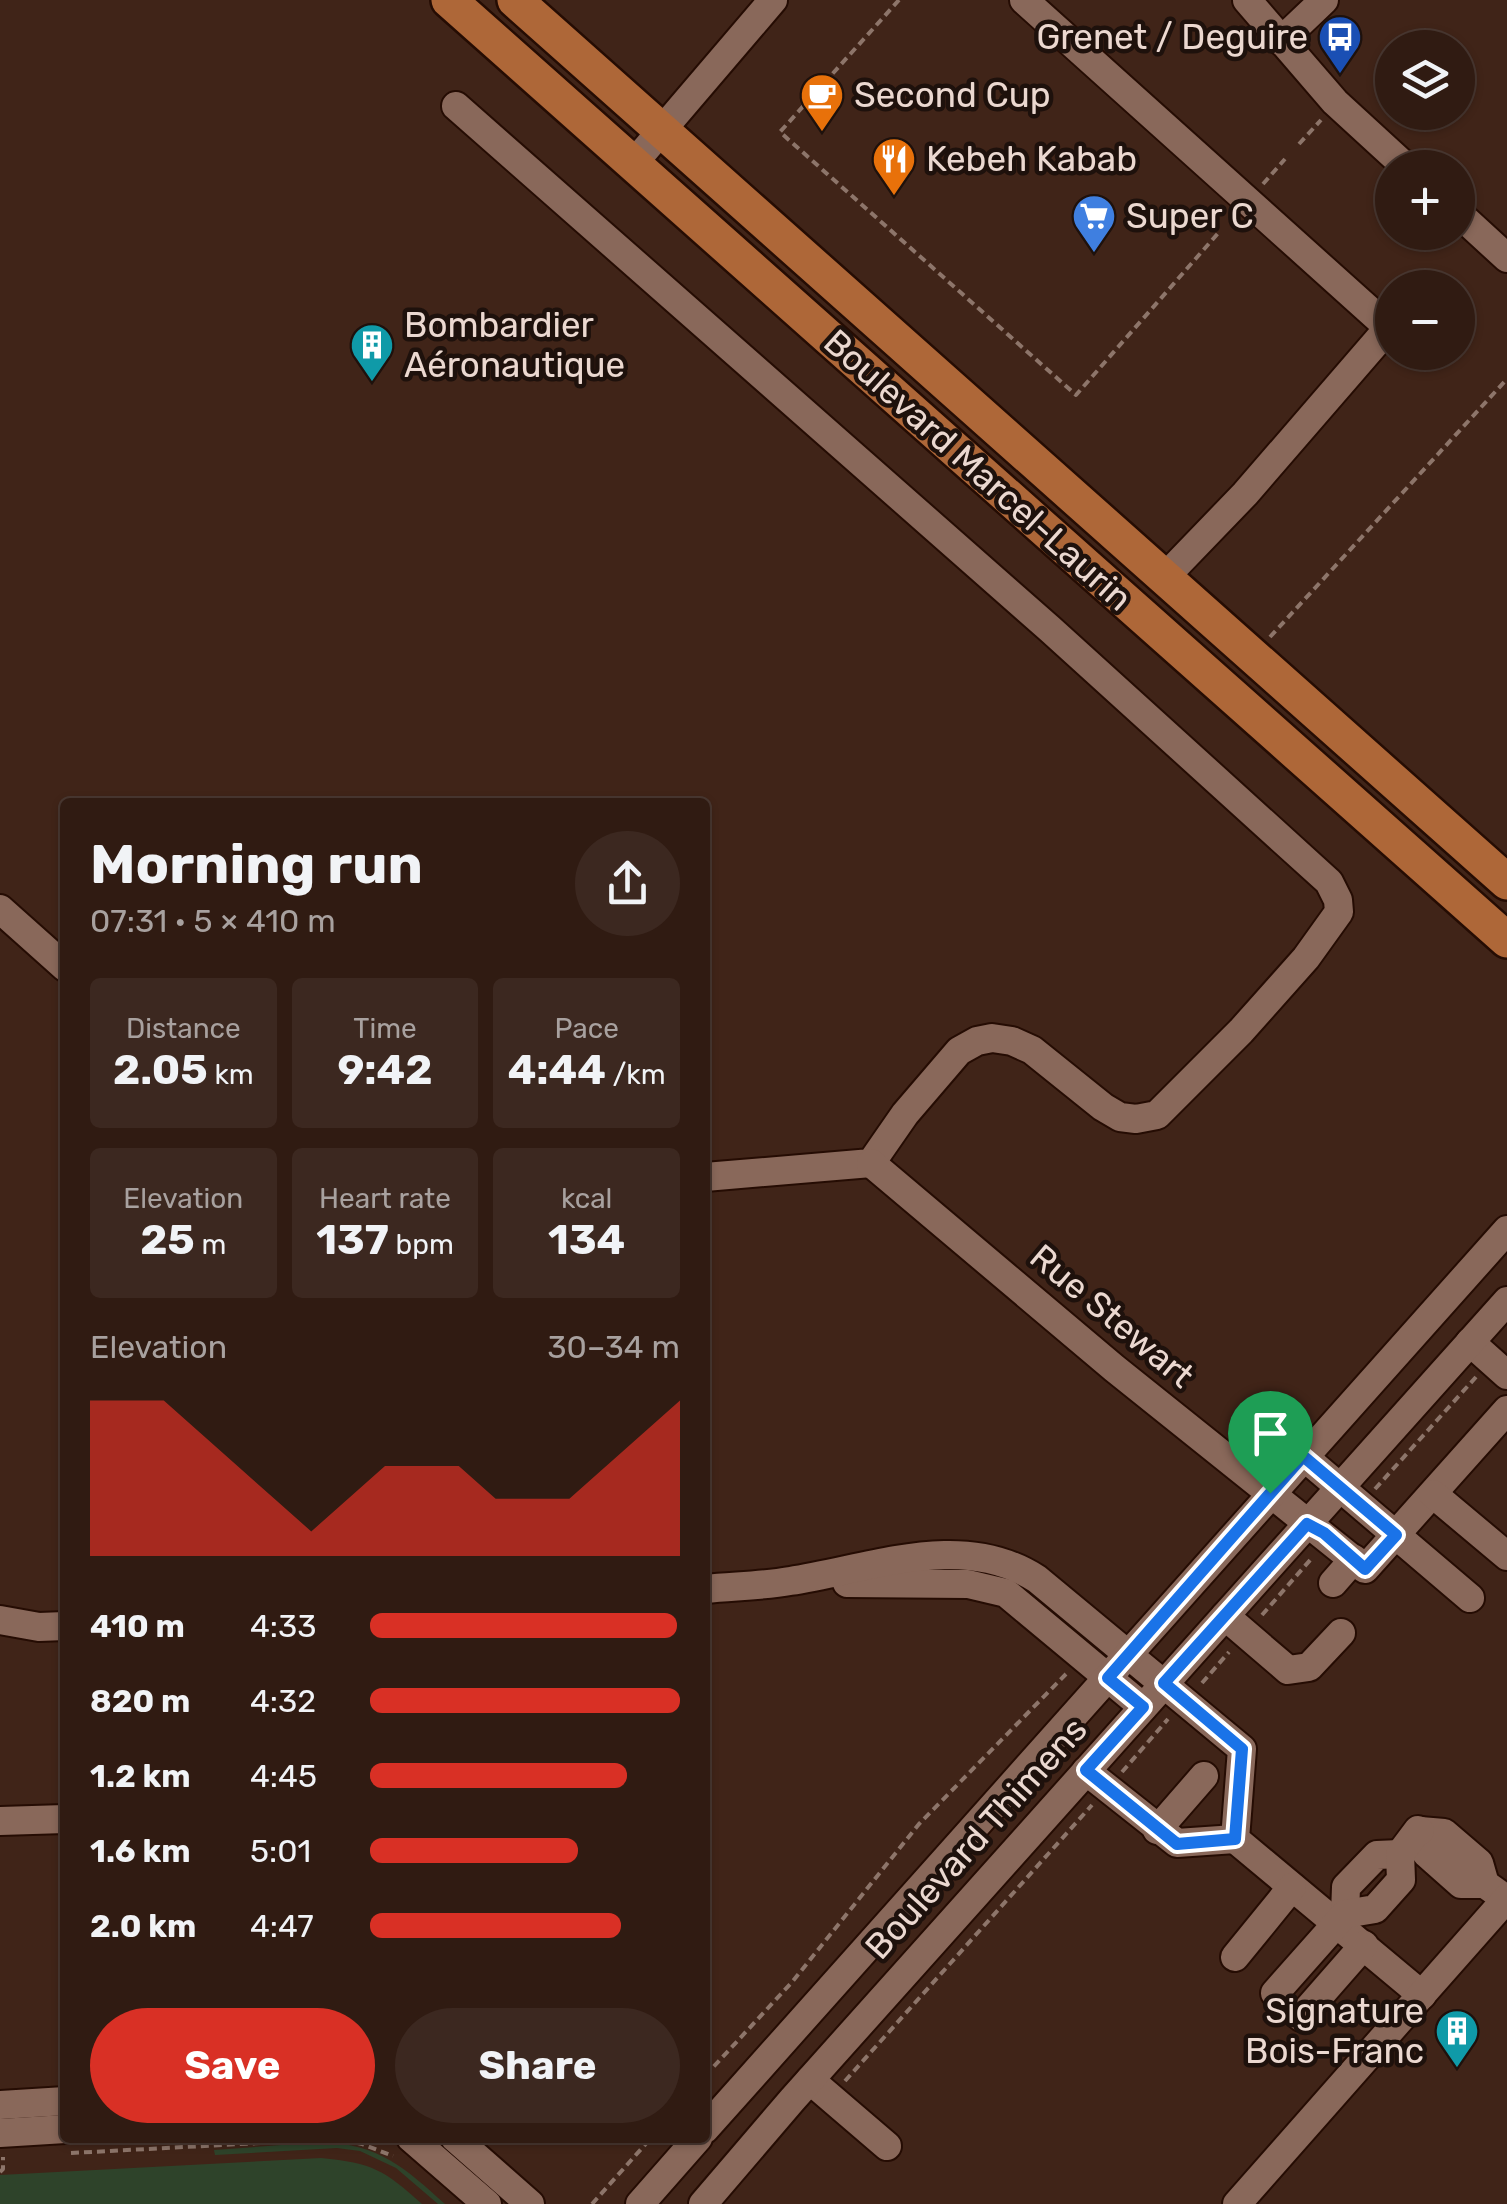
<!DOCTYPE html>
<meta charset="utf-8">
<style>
body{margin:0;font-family:Rubik,sans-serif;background:#3c2820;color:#f1f3f6;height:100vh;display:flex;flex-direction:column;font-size:38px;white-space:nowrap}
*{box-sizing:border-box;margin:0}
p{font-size:32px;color:#a8a19f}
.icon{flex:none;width:55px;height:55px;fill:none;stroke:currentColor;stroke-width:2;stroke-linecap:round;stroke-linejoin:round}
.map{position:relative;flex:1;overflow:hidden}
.side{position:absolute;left:60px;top:798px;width:650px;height:1345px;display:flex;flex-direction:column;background:#301b12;border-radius:10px;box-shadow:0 2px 8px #0004,0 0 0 2px #4b3932}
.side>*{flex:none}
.fabs{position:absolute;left:1375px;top:30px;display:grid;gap:20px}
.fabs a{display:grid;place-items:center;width:100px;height:100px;border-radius:50%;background:#301b12;box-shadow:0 2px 8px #0004,0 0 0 2px #4b3932;font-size:50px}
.pin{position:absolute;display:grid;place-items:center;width:85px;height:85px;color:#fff;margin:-102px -42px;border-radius:50% 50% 50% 0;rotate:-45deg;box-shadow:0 0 10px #0007}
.pin .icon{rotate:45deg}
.round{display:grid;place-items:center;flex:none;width:105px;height:105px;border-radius:52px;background:#3c2820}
.headline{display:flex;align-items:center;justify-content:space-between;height:170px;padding:0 30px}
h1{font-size:55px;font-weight:700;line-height:75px}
.metrics{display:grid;grid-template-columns:repeat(3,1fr);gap:15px;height:170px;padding:10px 30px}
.metrics div{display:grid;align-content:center;border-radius:10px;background:#3c2820;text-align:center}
.metrics b{font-size:42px;font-weight:700}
.metrics small{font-size:28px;font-weight:400}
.metrics p{font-size:28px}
.chart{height:280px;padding:20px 30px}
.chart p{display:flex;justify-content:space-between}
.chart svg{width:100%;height:180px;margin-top:10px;fill:#d93025;opacity:.7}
.action{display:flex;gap:20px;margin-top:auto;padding:20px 30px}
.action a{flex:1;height:115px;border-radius:60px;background:#d93025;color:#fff;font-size:40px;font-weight:700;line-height:115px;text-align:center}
.action a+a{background:#3c2820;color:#f1f3f6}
ul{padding:0 30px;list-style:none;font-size:32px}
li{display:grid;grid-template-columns:160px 120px 1fr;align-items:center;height:75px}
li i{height:25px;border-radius:12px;background:#d93025}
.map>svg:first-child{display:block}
.green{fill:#2e432a}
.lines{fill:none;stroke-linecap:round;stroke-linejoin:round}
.minor-casing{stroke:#250c03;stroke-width:32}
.major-casing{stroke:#250c03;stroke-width:40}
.path{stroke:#8d756a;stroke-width:4;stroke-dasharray:8 5;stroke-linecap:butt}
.minor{stroke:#89685a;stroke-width:28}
.major{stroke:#ae6738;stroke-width:35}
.route-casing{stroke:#fff;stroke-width:20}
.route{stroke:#1a73e8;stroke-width:12}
.labels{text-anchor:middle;stroke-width:9;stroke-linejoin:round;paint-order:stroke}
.poi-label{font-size:35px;fill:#ebd8d0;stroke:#1e110c;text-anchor:start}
.street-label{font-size:35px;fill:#ebd8d0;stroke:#1e110c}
</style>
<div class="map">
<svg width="1507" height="2204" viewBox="0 0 1507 2204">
<rect width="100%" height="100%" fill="#402418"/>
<!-- green -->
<g class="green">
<path d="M322 2142C379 2144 405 2168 445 2204H438L396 2168 360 2151 337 2148 215 2155 214 2150Z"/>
<path d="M321 2158C373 2163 384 2170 422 2204H0V2175Z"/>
</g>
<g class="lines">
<!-- minor casing -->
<g class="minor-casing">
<g id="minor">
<polyline points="1024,0 1389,328"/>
<polyline points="1247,0 1335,102 1407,168"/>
<polyline points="1281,41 1324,0"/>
<polyline points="456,106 1050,629 1329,882 1338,900 1339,912 1306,958 1241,1031 1157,1115 1136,1119 1120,1117 1103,1107 1032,1050 1012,1041 992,1038 977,1041 959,1051 905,1114 871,1163 705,1177"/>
<polyline points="633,164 773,0"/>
<polyline points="1458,213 1507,258"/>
<polyline points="1165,577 1245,494 1392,324"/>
<polyline points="0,909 65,967"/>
<polyline points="871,1163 1114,1368 1365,1569 1507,1410"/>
<polyline points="1470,1342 1507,1375"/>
<polyline points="1303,1456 1470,1598"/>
<polyline points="1433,1494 1507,1556"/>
<polyline points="847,1583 968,1584 1006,1593 1143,1707"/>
<polyline points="1333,1583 1354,1559"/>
<path d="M705 1589C733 1586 762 1586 790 1581 871 1569 962 1530 1037 1579L1242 1749 1235 1839 1422 1995"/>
<polyline points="1225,1616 1288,1670 1309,1667 1341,1633"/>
<polyline points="0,1620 39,1627 65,1626"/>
<polyline points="1086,1771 1177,1843 1235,1839"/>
<polyline points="0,1821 65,1819"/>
<polyline points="1157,1830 1204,1776"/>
<polyline points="1485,1884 1461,1884 1426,1853 1420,1831 1444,1833 1479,1863 1485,1884 1506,1899"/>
<polyline points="1345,1914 1346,1887 1377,1855 1400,1854"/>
<polyline points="1235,1957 1292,1887"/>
<polyline points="1275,1993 1345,1914 1375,1909 1401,1880 1400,1854 1418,1830 1420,1831"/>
<polyline points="1301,2017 1364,1945"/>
<polyline points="810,2080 887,2146"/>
<polyline points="0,2105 65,2101"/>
<polyline points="705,2129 1507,1230"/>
<polyline points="0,2133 65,2129"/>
<polyline points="411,2138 487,2204"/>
<polyline points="455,2138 530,2204"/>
<polyline points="640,2204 698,2138"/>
<polyline points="703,2204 792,2100 1507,1301"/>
<polyline points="1237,2204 1507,1898"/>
</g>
</g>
<!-- major casing -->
<g class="major-casing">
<g id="major">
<polyline points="449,0 1507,940"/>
<polyline points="515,0 1507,882"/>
</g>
</g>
<!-- path -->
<g class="path">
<polyline points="899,0 780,132 1076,395 1220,231"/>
<polyline points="1325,48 1327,47"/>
<polyline points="1299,144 1321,120"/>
<polyline points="1263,184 1285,159"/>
<polyline points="1270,637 1507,379"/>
<polyline points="1375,1489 1476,1377"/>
<polyline points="1262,1615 1311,1559"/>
<polyline points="1202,1683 1229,1652"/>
<polyline points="1122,1772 1168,1719"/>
<polyline points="705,2076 793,1981 919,1824 1066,1674"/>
<polyline points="845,2081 1092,1805"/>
<polyline points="71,2153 336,2139 362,2144 393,2156"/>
<polyline points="0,2172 3,2169 3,2157"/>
<polyline points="592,2204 651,2138"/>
</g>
<!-- minor -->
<use href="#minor" class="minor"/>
<!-- major -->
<use href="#major" class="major"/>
</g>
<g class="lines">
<!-- route casing -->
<g class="route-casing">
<polygon id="route" points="1303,1456 1396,1535 1365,1569 1324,1533 1307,1524 1164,1683 1242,1749 1235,1839 1177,1844 1086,1770 1143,1707 1108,1678"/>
</g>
<!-- route -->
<use href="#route" class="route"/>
</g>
<!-- icons -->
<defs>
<g id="bus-pin" transform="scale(2.25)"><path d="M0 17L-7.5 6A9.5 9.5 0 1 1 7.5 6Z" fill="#1a4fb4" stroke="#1e110c"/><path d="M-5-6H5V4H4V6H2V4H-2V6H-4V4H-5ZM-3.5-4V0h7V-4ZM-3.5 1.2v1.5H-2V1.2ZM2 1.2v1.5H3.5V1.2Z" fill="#fff"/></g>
<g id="cafe-pin" transform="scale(2.25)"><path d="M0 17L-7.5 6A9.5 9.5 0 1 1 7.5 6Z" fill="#e8710a" stroke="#1e110c"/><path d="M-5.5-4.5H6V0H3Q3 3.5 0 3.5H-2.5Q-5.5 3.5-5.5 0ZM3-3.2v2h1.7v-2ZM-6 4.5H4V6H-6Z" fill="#fff"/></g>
<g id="restaurant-pin" transform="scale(2.25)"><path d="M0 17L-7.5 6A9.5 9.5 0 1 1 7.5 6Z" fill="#e8710a" stroke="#1e110c"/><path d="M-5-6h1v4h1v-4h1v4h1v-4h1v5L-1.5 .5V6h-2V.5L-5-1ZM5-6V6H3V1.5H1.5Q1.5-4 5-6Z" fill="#fff"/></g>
<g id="supermarket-pin" transform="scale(2.25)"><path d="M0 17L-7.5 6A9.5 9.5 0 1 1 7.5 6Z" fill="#3f7fe0" stroke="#1e110c"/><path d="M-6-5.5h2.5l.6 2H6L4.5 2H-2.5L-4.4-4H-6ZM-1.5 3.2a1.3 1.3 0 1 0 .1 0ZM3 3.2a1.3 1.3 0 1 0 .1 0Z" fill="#fff"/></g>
<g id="building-pin" transform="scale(2.25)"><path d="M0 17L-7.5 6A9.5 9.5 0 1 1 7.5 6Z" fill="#0f9aa8" stroke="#1e110c"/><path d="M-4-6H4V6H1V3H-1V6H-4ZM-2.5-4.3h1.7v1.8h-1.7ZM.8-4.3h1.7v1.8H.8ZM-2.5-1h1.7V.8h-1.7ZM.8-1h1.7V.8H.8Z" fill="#fff"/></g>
</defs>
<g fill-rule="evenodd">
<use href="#bus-pin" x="1340" y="37"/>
<use href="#cafe-pin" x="822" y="95"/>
<use href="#restaurant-pin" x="894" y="159"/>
<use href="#supermarket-pin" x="1094" y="216"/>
<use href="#building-pin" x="372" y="345"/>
<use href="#building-pin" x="1457" y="2031"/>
</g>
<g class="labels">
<!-- poi labels -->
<g class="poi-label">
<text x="1308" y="49" text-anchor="end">Grenet / Deguire</text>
<text x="854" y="107">Second Cup</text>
<text x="926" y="171">Kebeh Kabab</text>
<text x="1126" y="228">Super C</text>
<text x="404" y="337">Bombardier<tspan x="404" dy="40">Aéronautique</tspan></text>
<text x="1424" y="2023" text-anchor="end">Signature<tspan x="1424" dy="40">Bois-Franc</tspan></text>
</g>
<!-- street labels -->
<g class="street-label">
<text transform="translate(978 470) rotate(42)" y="12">Boulevard Marcel-Laurin</text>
<text transform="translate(1112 1316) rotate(40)" y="12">Rue Stewart</text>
<text transform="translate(976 1838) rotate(-48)" y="12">Boulevard Thimens</text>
</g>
</g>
</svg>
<div class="fabs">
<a><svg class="icon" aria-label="layers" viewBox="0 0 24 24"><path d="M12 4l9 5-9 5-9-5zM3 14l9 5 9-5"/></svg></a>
<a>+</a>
<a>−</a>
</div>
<div class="pin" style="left:1270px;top:1493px;background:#1e9e55"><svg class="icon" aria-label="arrive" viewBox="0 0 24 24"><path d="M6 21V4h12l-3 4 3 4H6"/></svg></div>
<section class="side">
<div class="headline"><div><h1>Morning run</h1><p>07:31 · 5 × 410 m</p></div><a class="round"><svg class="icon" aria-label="share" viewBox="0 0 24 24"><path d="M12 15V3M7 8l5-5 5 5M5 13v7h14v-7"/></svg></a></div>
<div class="metrics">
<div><p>Distance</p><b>2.05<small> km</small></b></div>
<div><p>Time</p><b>9:42</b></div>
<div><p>Pace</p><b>4:44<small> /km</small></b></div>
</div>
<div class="metrics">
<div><p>Elevation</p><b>25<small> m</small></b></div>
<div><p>Heart rate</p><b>137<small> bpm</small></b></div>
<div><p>kcal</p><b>134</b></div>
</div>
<div class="chart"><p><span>Elevation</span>30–34 m</p>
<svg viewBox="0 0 160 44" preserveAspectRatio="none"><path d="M0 44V6L10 6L20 6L30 14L40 22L50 30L60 38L70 30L80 22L90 22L100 22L110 30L120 30L130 30L140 22L150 14L160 6V44z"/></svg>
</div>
<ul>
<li><b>410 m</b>4:33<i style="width:99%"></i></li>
<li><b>820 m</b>4:32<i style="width:100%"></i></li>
<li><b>1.2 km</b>4:45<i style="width:83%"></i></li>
<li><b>1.6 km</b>5:01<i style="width:67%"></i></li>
<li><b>2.0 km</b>4:47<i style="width:81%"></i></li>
</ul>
<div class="action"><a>Save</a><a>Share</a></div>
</section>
</div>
